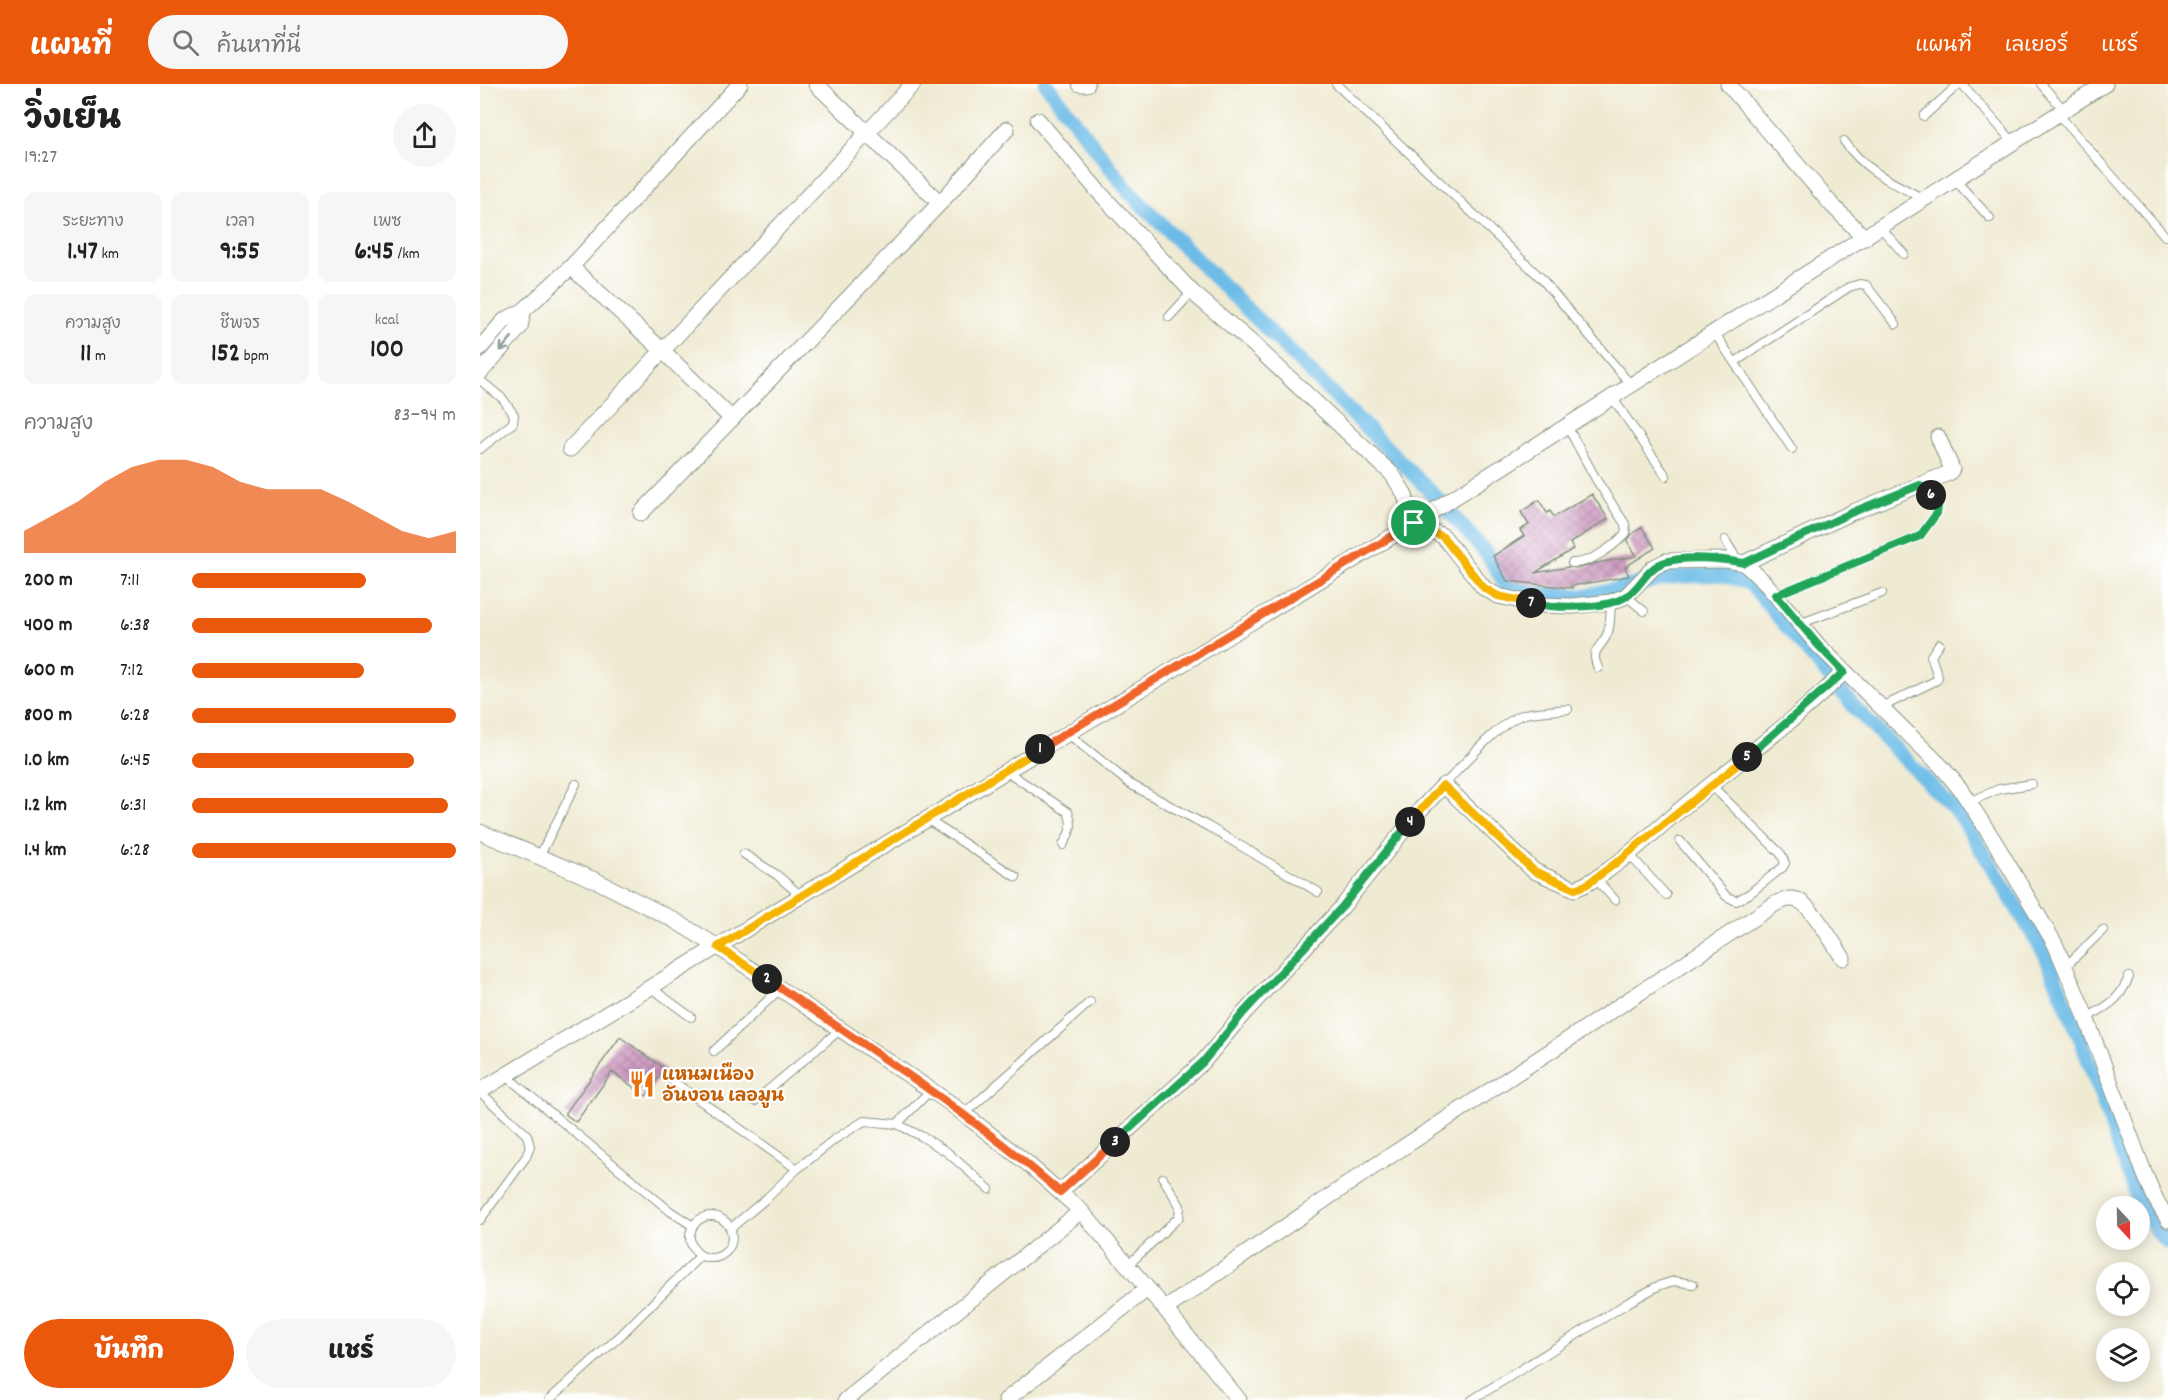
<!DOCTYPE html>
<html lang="th">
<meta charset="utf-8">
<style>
body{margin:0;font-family:Dekko,"Playpen Sans Thai",sans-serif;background:#f6f6f6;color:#222;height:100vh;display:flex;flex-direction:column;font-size:22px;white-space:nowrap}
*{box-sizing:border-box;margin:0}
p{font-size:20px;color:#767676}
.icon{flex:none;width:33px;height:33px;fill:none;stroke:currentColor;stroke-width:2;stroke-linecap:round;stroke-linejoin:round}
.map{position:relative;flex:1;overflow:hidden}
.details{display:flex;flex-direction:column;background:#fff;width:480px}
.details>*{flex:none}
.needle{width:39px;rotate:158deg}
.controls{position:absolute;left:1616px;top:1112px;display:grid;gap:12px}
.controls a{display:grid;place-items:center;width:54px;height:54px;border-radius:50%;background:#fff;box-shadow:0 3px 15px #0003;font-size:30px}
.pin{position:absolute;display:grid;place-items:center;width:51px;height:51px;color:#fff;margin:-26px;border:3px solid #fff;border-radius:50%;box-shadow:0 2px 6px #0007}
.km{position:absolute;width:30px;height:30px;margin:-15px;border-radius:50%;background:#222;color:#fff;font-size:16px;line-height:30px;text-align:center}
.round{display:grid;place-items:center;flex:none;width:63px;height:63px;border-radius:32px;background:#f6f6f6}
.overview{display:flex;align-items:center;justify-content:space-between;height:102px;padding:0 24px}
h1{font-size:33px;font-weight:800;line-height:45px}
.metrics{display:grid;grid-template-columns:repeat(3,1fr);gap:9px;height:102px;padding:6px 24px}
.metrics div{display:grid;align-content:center;border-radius:12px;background:#f6f6f6;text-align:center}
.metrics b{font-size:26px;font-weight:800}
.metrics small{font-size:16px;font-weight:400}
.metrics p{font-size:16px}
.chart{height:168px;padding:12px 24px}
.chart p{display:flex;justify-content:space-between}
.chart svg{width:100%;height:108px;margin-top:6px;fill:#ea580c;opacity:.7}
.primary-button{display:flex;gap:12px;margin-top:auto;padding:12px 24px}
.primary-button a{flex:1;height:69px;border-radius:36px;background:#ea580c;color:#fff;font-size:24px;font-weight:800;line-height:69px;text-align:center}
.primary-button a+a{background:#f6f6f6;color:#222}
ul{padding:0 24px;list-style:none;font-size:20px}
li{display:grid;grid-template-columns:96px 72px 1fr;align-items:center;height:45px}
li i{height:15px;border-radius:8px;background:#ea580c}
header{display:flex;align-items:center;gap:36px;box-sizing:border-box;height:84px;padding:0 30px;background:#ea580c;color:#fff}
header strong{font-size:28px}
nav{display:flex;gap:33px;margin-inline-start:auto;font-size:21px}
.search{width:420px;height:54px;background:#f6f6f6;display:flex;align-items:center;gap:15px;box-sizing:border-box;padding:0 21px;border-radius:33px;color:#767676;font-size:22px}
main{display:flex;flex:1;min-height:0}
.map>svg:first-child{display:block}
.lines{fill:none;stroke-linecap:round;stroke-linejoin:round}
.canal{stroke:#6cbce7;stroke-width:15}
.building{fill:url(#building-cross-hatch)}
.service-casing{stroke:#879483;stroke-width:10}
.minor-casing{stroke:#879483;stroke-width:17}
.service{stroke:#fff;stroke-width:8}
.minor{stroke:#fff;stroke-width:15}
.oneway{stroke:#8f9e9a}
.split-1-casing{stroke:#fff;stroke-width:12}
.split-2-casing{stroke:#fff;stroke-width:12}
.split-3-casing{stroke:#fff;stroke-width:12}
.split-4-casing{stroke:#fff;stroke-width:12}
.split-5-casing{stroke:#fff;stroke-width:12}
.split-6-casing{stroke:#fff;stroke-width:12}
.split-7-casing{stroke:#fff;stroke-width:12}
.split-8-casing{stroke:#fff;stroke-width:12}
.split-1{stroke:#f0652b;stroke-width:8}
.split-2{stroke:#f5b400;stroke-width:8}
.split-3{stroke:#f0652b;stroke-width:8}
.split-4{stroke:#22a559;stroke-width:8}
.split-5{stroke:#f5b400;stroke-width:8}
.split-6{stroke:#22a559;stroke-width:8}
.split-7{stroke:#22a559;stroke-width:8}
.split-8{stroke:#f5b400;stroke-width:8}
.labels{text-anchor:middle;stroke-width:4.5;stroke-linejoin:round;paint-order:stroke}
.food-label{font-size:18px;font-weight:bold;fill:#c56008;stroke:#fff;text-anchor:start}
</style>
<header>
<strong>แผนที่</strong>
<div class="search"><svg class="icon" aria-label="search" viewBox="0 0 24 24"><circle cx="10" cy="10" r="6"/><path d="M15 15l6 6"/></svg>ค้นหาที่นี่</div>
<nav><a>แผนที่</a><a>เลเยอร์</a><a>แชร์</a></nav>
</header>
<main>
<section class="details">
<div class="overview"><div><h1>วิ่งเย็น</h1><p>19:27</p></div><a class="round"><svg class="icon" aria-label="share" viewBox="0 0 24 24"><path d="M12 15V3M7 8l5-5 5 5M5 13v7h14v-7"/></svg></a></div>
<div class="metrics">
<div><p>ระยะทาง</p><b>1.47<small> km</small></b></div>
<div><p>เวลา</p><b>9:55</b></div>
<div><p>เพซ</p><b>6:45<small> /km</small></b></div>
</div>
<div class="metrics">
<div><p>ความสูง</p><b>11<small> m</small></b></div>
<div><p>ชีพจร</p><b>152<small> bpm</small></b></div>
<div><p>kcal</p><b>100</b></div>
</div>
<div class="chart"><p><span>ความสูง</span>83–94 m</p>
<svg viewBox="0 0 160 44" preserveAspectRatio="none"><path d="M0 44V35L10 29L20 23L30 15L40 9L50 6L60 6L70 9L80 15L90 18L100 18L110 18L120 23L130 29L140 35L150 38L160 35V44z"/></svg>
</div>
<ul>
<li><b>200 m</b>7:11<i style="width:66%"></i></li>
<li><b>400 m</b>6:38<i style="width:91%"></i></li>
<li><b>600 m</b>7:12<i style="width:65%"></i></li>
<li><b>800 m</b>6:28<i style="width:100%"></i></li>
<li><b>1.0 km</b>6:45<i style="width:84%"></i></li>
<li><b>1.2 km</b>6:31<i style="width:97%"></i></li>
<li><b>1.4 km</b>6:28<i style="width:100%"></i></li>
</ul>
<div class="primary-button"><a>บันทึก</a><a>แชร์</a></div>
</section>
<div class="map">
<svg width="1688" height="1316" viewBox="0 0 1688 1316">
<defs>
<pattern id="building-cross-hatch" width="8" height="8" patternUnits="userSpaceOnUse" patternTransform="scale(1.5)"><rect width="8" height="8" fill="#ca90bb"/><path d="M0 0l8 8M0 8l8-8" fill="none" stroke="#a37799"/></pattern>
</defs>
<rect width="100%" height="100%" fill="#fff"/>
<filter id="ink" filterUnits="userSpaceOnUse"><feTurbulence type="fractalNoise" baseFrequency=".0167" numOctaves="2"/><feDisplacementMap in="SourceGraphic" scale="12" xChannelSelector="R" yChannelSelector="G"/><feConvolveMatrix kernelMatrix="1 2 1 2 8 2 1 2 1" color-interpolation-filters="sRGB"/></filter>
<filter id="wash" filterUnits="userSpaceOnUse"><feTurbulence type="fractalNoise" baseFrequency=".008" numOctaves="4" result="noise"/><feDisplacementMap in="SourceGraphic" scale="24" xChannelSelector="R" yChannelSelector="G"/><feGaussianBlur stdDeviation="1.35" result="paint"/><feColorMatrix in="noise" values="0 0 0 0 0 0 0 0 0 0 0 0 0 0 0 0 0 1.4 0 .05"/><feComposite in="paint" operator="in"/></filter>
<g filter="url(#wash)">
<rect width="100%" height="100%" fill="#efead2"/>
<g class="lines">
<!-- canal -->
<polyline class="canal" points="566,0 650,109 953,410 1007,470 1028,504 1058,510 1107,512 1190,493 1241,490 1270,499 1377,626 1481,732 1565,870 1602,958 1659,1119 1681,1152 1688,1159"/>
</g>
<g id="blocks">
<!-- building -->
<g class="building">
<polygon points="1112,410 1128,435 1090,459 1093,465 1055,489 1088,483 1100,484 1117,479 1157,472 1147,457 1152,450 1162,443 1175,464 1145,483 1149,492 1091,502 1092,504 1027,497 1013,472 1044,452 1040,446 1049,441 1041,428 1059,416 1067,429 1070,427 1074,433"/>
<polygon points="140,953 185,985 166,1012 132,988 96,1038 85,1030"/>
</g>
</g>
</g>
<g filter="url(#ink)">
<use href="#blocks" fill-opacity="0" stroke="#879483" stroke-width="1.5"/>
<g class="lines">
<!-- service casing -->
<g class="service-casing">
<g id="service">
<polyline points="856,0 1061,194 1151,301"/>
<polyline points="1482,0 1534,59"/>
<polyline points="1561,0 1584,26"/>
<polyline points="1578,30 1685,152"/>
<polyline points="1444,32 1479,0"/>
<path d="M1364 57C1386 88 1412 98 1444 115"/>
<polyline points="1475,96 1510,134"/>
<polyline points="1400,143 1424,170"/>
<polyline points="689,233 712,208"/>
<polyline points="1234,248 1312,365"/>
<polyline points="1255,278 1369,203 1380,200 1386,201 1416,240"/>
<polyline points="0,296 23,315 34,331 33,339 0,365"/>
<polyline points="1132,313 1186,392"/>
<path d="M1087 342 1117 397 1145 440 1146 449C1134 462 1110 480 1092 479"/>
<polyline points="1245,456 1258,477"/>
<polyline points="1296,511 1440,452 1457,429 1458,423 1454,415 1440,401"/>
<polyline points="1146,512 1164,527"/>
<polyline points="1319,540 1402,509"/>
<path d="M1118 584C1109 564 1122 565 1128 548 1131 539 1130 528 1131 518"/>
<polyline points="1400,624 1457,596 1458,593 1451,572 1459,560"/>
<polyline points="587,649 650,700 729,743 838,808"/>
<path d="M526 687 588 728C594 741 590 749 583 761"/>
<path d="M964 701C982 682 1021 636 1045 630 1059 627 1074 627 1088 625"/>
<polyline points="1489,718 1519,705 1552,700"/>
<polyline points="448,736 536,793"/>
<polyline points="1200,757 1246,812 1256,817 1269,810 1303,783 1305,779 1301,770 1231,701"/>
<polyline points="264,770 297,791 321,812"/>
<polyline points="1149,770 1186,811"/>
<polyline points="59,773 96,700"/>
<polyline points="1115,794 1135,816"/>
<polyline points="1585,883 1623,846"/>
<polyline points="170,903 211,933"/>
<path d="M1606 934C1628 922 1639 917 1649 893"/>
<polyline points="234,967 300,905"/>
<polyline points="25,991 190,1127 213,1142"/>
<polyline points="191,996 317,1085"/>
<polyline points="0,1008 47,1051 50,1063 46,1073 0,1136"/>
<polyline points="275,1017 361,945"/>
<polyline points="484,1030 610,918"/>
<polyline points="417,1040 451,1006"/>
<circle cx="231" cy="1153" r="21"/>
<polyline points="251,1144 288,1113 317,1085 355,1055 384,1037 417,1040 441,1052 467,1068 509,1105"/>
<polyline points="647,1182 699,1133 700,1122 683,1094"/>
<polyline points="69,1316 140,1252 220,1172"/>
<polyline points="992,1316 1149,1218 1178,1202 1194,1197 1213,1200"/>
</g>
</g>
<!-- minor casing -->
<g class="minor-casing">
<g id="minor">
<polyline points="336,0 460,119"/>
<polyline points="600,0 607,0"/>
<polyline points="1248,0 1351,120 1385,154"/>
<polyline points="558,36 618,107 712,208 773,260 912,390 924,409 934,439 963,452 1004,504 1018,512 1061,521 1092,522 1131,518 1146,512 1174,483 1186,477 1247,476 1264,479 1286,500 1338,561 1461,682 1481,706 1516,760 1575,860 1602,923 1665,1091 1676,1116 1688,1136"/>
<polyline points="91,183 183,267 252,335"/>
<polyline points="0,264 25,236 43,227 91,183 260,0"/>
<polyline points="0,289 40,243 43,227"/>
<polyline points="90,365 433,0"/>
<polyline points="161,429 460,119 527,45"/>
<polyline points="1264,479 1373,428 1469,389 1472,385 1458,353"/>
<polyline points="0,748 117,797 192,835 238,863 470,1019 547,1079 601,1127 685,1225 759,1316"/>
<polyline points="0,1007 934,439 1625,0"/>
<path d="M580 1108 723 978 764 929 862 823 941 725 964 701 1054 787 1095 805C1129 792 1166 754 1195 730 1251 683 1312 640 1364 588"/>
<path d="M685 1225 884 1089 1295 820C1302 817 1308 813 1317 816 1330 819 1355 862 1363 874"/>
<polyline points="366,1316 601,1127"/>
<polyline points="526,1316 667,1205"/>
</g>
</g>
<!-- service -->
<use href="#service" class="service"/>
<!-- minor -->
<use href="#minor" class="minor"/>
</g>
<!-- one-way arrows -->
<defs><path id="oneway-shaft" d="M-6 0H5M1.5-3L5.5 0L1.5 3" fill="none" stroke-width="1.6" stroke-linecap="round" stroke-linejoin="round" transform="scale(1.5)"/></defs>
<use class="oneway" href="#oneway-shaft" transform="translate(26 260) rotate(130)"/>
</g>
<g class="lines" filter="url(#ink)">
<!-- split-1 casing -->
<g class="split-1-casing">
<polyline id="split-1" points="560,665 934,439"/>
</g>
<!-- split-2 casing -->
<g class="split-2-casing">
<polyline id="split-2" points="287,895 238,863 560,665"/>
</g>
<!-- split-3 casing -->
<g class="split-3-casing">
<path id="split-3" d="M287 895C387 963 489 1028 580 1108L635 1058"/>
</g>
<!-- split-4 casing -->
<g class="split-4-casing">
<polyline id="split-4" points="635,1058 723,978 764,928 862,823 930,738"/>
</g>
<!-- split-5 casing -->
<g class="split-5-casing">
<polyline id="split-5" points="930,738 963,701 1054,787 1095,805 1106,801 1136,779 1267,673"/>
</g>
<!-- split-6 casing -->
<g class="split-6-casing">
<polyline id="split-6" points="1267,673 1364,588 1338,561 1296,511 1440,452 1457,429 1458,423 1451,411"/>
</g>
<!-- split-7 casing -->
<g class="split-7-casing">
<path id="split-7" d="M1051 519C1075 524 1126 526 1147 512 1162 502 1166 484 1185 478 1206 471 1242 475 1264 479L1373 428 1440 401 1451 411"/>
</g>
<!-- split-8 casing -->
<g class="split-8-casing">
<polyline id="split-8" points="934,439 963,453 1004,504 1018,512 1051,519"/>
</g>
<!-- split-1 -->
<use href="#split-1" class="split-1"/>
<!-- split-2 -->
<use href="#split-2" class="split-2"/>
<!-- split-3 -->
<use href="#split-3" class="split-3"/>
<!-- split-4 -->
<use href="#split-4" class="split-4"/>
<!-- split-5 -->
<use href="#split-5" class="split-5"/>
<!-- split-6 -->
<use href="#split-6" class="split-6"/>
<!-- split-7 -->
<use href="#split-7" class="split-7"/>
<!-- split-8 -->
<use href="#split-8" class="split-8"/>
</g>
<!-- icons -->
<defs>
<g id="restaurant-bare" transform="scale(2.07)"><path d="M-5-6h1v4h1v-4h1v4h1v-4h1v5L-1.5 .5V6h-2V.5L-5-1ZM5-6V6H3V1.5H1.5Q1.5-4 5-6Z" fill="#e8710a" stroke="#fff" stroke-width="2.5" paint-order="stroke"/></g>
</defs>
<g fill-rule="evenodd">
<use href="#restaurant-bare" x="162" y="1000"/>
</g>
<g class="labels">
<!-- food labels -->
<g class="food-label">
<text x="182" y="996">แหนมเนือง<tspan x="182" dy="21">อันงอน เลอมูน</tspan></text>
</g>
</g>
</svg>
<div class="controls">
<a><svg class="needle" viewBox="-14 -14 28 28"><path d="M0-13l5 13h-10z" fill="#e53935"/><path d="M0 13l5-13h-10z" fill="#767676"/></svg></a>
<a><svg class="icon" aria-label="locate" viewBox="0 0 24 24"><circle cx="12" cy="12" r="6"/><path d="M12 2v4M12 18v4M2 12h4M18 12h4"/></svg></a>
<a><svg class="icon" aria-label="layers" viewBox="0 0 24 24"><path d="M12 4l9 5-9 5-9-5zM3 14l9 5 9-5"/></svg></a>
</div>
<div class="pin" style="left:934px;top:439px;background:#1e9e55"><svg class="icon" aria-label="arrive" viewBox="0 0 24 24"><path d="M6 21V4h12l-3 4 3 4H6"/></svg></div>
<b class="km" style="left:560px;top:665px">1</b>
<b class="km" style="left:287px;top:895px">2</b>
<b class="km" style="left:635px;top:1058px">3</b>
<b class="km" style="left:930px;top:738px">4</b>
<b class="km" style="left:1267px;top:673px">5</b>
<b class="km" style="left:1451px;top:411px">6</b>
<b class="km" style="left:1051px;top:519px">7</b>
</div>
</main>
